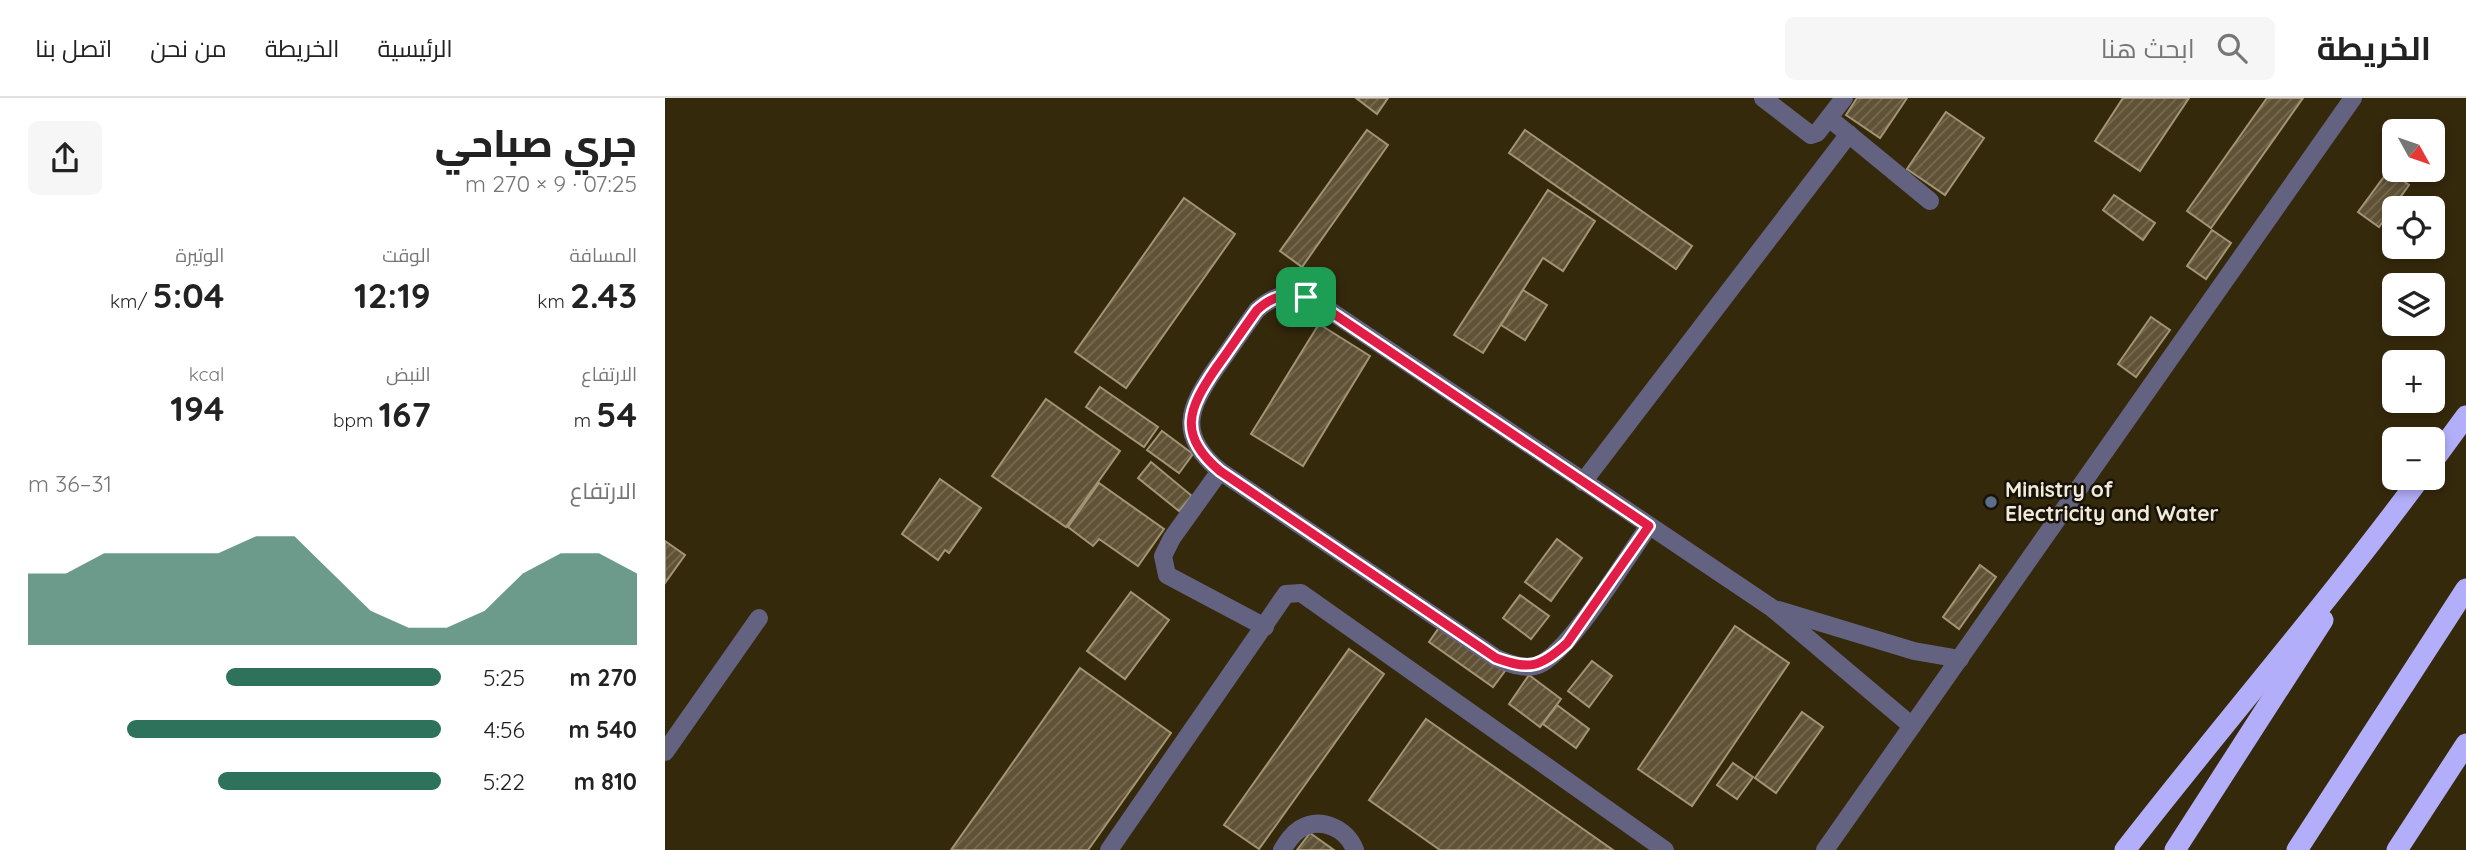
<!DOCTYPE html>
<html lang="ar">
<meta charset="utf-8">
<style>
body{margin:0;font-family:Quicksand,Cairo,sans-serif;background:#f6f6f6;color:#222;direction:rtl;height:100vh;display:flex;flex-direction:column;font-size:26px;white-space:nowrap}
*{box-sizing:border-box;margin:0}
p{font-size:23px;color:#767676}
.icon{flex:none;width:38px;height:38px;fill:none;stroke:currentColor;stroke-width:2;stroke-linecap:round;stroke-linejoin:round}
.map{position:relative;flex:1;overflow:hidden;direction:ltr}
.panel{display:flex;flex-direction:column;background:#fff;width:665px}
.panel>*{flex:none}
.needle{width:46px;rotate:130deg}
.buttons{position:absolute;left:1717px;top:21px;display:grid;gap:14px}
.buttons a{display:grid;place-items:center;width:63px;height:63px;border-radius:10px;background:#fff;box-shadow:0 4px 10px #0003;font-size:35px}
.pin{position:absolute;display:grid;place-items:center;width:60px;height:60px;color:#fff;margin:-30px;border-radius:14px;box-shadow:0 4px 10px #0006}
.round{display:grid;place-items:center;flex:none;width:74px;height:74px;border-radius:10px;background:#f6f6f6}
.head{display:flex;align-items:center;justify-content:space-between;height:119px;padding:0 28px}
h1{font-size:38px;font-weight:800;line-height:52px}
.stats{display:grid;grid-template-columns:repeat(3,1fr);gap:10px;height:119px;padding:7px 28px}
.stats div{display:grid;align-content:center}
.stats b{font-size:35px;font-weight:800}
.stats small{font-size:19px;font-weight:400}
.stats p{font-size:19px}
.chart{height:196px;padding:14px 28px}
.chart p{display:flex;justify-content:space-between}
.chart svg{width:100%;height:126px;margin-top:7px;fill:#2f725c;opacity:.7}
ul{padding:0 28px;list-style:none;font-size:23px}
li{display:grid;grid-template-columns:112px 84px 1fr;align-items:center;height:52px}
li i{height:18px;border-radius:9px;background:#2f725c}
header{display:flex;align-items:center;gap:42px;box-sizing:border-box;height:98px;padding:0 35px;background:#fff;border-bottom:2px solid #e0e0e0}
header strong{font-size:33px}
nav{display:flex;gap:38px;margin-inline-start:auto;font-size:24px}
.search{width:490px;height:63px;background:#f6f6f6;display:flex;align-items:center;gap:18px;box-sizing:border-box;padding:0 24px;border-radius:10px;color:#767676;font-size:26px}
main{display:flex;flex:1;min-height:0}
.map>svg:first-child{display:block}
.building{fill:url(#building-hatch);stroke:#a29474;stroke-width:2}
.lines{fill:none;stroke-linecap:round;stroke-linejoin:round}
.minor{stroke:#646281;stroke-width:18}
.highway{stroke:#b3aef9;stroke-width:21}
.route-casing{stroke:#fff;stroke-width:14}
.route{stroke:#e11d48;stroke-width:9}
.service-dot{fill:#5c6f8a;stroke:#181307;stroke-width:2.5}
.labels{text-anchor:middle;stroke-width:5;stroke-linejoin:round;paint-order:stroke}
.poi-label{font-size:21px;font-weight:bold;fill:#f1e9d9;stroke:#181307;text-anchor:start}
</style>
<header>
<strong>الخريطة</strong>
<div class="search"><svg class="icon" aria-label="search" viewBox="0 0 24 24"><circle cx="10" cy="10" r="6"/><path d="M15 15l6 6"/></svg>ابحث هنا</div>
<nav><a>الرئيسية</a><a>الخريطة</a><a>من نحن</a><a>اتصل بنا</a></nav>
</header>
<main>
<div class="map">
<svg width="1801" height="752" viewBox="0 0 1801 752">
<defs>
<pattern id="building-hatch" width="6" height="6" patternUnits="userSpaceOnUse" patternTransform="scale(1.75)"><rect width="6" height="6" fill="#605236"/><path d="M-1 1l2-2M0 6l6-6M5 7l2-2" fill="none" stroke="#776b52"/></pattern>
</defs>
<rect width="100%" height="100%" fill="#35290c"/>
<!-- building -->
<g class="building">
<polygon points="691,0 723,0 712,16"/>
<polygon points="1192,0 1242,0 1215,40 1181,17"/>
<polygon points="1458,0 1524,0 1475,73 1430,43"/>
<polygon points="1602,0 1638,0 1546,130 1522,113"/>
<polygon points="1281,14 1319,40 1280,97 1242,71"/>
<polygon points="702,32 723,47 637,169 615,153"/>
<polygon points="860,32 1027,148 1011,171 844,55"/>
<polygon points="1724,72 1744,87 1714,129 1693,114"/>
<polygon points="883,92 930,123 898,173 878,160 818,255 789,237"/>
<polygon points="1449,97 1490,125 1478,142 1438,112"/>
<polygon points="519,100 570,136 461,290 410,254"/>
<polygon points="1547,132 1566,145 1541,181 1522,168"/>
<polygon points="858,192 882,207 860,242 836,227"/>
<polygon points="1486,219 1505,232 1471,279 1453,266"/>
<polygon points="654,226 705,258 638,368 586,336"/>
<polygon points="435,289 493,329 479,349 421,309"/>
<polygon points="381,301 455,353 401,429 327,378"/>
<polygon points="497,333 528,356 514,375 482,352"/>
<polygon points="486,364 527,398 514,413 473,380"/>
<polygon points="275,381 316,410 284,455 280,452 273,462 237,436"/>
<polygon points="434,385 499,431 473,468 434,441 428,448 403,429"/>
<polygon points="892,441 917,460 886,503 860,484"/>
<polygon points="0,443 20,457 0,485"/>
<polygon points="1315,467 1331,479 1294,531 1278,519"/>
<polygon points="466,494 504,522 460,581 422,553"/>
<polygon points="855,497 884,518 866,541 838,520"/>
<polygon points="776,527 840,573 828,589 764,544"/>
<polygon points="1070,528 1124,565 1027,708 973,671"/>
<polygon points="684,551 719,576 594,751 559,727"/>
<polygon points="927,563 947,578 924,609 903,593"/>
<polygon points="415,570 506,635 423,752 286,752"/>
<polygon points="864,577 896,601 875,629 844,606"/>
<polygon points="892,607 924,631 911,650 878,626"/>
<polygon points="1137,614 1158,629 1111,695 1090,680"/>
<polygon points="761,621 948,752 775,752 704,702"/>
<polygon points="1068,665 1088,679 1072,701 1052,687"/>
<polygon points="645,735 669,752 632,752"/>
</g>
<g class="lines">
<!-- minor -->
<g class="minor">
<polyline points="1098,0 1146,37 1152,35 1179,0"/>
<polyline points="1164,20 1265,103"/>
<polyline points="555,373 507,440 498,458 502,477 600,529"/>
<polyline points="918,384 1184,36"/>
<path d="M984 428C962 459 904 555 873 567 858 572 844 565 831 560L555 373C512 337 523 311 551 270 565 251 578 231 592 212 614 192 632 194 658 208L1107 510 1247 628"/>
<polyline points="1114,512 1249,553 1295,561"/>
<polyline points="0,654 94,520"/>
<polyline points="444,752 621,496 636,495 1000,752"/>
<path d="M617 752C622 744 627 736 635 731 656 718 682 731 690 752"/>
<polyline points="1160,752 1688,0"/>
</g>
<!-- highway -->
<g class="highway">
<polyline points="1768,363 1801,318"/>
<path d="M1460 752C1557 627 1661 507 1755 380"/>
<polyline points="1510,752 1658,522"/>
<polyline points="1632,752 1801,491"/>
<polyline points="1732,752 1801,646"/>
</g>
</g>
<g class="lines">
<!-- route casing -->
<g class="route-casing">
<path id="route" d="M627 197 641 199 657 208 984 428 902 545C875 570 864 572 831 560L555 373C512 337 523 311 551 270 565 251 578 231 592 212 603 202 612 198 627 197Z"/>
</g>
<!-- route -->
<use href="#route" class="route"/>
</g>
<!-- markers -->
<circle class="service-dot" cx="1326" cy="404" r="7"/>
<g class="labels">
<!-- poi labels -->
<g class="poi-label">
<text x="1340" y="399">Ministry of<tspan x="1340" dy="24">Electricity and Water</tspan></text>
</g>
</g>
</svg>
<div class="buttons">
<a><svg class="needle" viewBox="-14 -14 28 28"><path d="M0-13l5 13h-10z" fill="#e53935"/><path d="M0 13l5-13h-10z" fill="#767676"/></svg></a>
<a><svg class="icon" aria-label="locate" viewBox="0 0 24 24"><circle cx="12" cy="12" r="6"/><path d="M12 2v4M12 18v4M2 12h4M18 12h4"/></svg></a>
<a><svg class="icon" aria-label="layers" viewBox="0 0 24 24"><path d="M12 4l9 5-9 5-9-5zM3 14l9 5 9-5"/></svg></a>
<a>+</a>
<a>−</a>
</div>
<div class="pin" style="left:641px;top:199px;background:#1e9e55"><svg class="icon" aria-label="arrive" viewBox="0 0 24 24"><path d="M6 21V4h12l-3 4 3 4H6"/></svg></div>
</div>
<section class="panel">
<div class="head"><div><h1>جري صباحي</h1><p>07:25 · 9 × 270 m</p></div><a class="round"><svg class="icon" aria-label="share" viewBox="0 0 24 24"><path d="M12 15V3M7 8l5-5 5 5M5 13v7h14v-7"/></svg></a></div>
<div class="stats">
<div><p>المسافة</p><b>2.43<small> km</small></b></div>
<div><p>الوقت</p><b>12:19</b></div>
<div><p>الوتيرة</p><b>5:04<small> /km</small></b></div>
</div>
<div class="stats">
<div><p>الارتفاع</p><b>54<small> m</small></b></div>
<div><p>النبض</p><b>167<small> bpm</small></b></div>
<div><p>kcal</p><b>194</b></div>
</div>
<div class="chart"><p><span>الارتفاع</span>31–36 m</p>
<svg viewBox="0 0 160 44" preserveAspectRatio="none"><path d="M0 44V19L10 19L20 12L30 12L40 12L50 12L60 6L70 6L80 19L90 32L100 38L110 38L120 32L130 19L140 12L150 12L160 19V44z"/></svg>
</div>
<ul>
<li><b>270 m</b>5:25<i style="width:52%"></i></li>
<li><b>540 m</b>4:56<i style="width:76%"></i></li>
<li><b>810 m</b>5:22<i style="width:54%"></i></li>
</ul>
</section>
</main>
